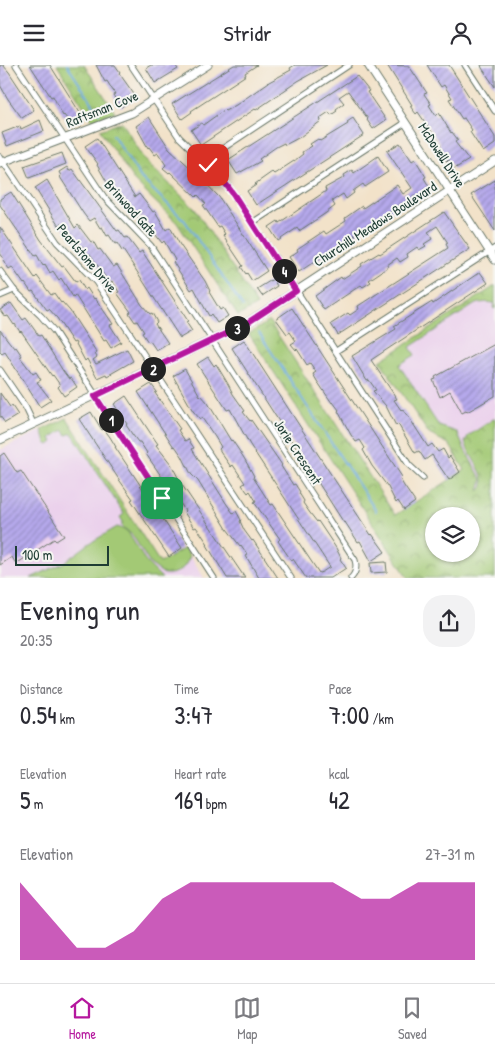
<!DOCTYPE html>
<meta charset="utf-8">
<style>
body{margin:0;font-family:"Patrick Hand",sans-serif;background:#f2f2f3;color:#2b2b33;height:100vh;display:flex;flex-direction:column;font-size:19px;white-space:nowrap}
*{box-sizing:border-box;margin:0}
p{font-size:16px;color:#7c7c81}
.icon{flex:none;width:28px;height:28px;fill:none;stroke:currentColor;stroke-width:2;stroke-linecap:round;stroke-linejoin:round}
.map{position:relative;height:513px;overflow:hidden}
.details{display:flex;flex-direction:column;background:#fff;flex:1}
.details>*{flex:none}
.controls{position:absolute;left:425px;top:442px;display:grid;gap:10px}
.controls a{display:grid;place-items:center;width:55px;height:55px;border-radius:50%;background:#fff;box-shadow:0 1px 4px #0004;font-size:25px}
.scale{position:absolute;left:15px;bottom:12px;width:94px;box-sizing:border-box;padding-left:5px;border:2px solid #1f3d34;border-top:0;font-size:14px;line-height:18px;white-space:nowrap;color:#1f3d34;-webkit-text-stroke:4px #f6f6f2;paint-order:stroke}
.pin{position:absolute;display:grid;place-items:center;width:42px;height:42px;color:#fff;margin:-21px;border-radius:10px;box-shadow:0 2px 8px #0006}
.km{position:absolute;width:25px;height:25px;margin:-12px;border-radius:50%;background:#222;color:#fff;font-size:14px;line-height:25px;text-align:center}
.round{display:grid;place-items:center;flex:none;width:52px;height:52px;border-radius:20px;background:#f2f2f3}
.overview{display:flex;align-items:center;justify-content:space-between;height:85px;padding:0 20px}
h1{font-size:28px;font-weight:600;line-height:38px}
.figures{display:grid;grid-template-columns:repeat(3,1fr);gap:8px;height:85px;padding:5px 20px}
.figures div{display:grid;align-content:center}
.figures b{font-size:25px;font-weight:600}
.figures small{font-size:14px;font-weight:400}
.figures p{font-size:14px}
.chart{height:140px;padding:10px 20px}
.chart p{display:flex;justify-content:space-between}
.chart svg{width:100%;height:90px;margin-top:5px;fill:#b5179e;opacity:.7}
header{display:flex;justify-content:space-between;align-items:center;height:65px;padding:0 20px;background:#fff;font-size:22px;font-weight:600}
.tabs{display:flex;justify-content:space-around;align-items:center;height:70px;border-top:1px solid #e1e1e2;background:#fff;font-size:14px;color:#7c7c81}
.tabs a{display:grid;justify-items:center;gap:2px}
.tabs .current{color:#b5179e}
.map>svg:first-child{display:block}
.built{fill:#ebd1ec}
.grass{fill:#a3c974;stroke:#618354}
.park{fill:url(#park-crowns);stroke:#618354;fill-rule:evenodd}
.lines{fill:none;stroke-linecap:round;stroke-linejoin:round}
.stream{stroke:#6eade1;stroke-width:2}
.building{fill:url(#building-hatch)}
.street-casing{stroke:#697768;stroke-width:7}
.secondary-casing{stroke:#697768;stroke-width:9}
.street{stroke:#fff;stroke-width:5}
.secondary{stroke:#fff;stroke-width:7}
.route-casing{stroke:#fff;stroke-width:10}
.route{stroke:#b5179e;stroke-width:6}
.labels{text-anchor:middle;stroke-width:4;stroke-linejoin:round;paint-order:stroke}
.street-label{font-size:14px;fill:#1f3d34;stroke:#f6f6f2}
</style>
<header><svg class="icon" aria-label="menu" viewBox="0 0 24 24"><path d="M4 6h16M4 12h16M4 18h16"/></svg>Stridr<svg class="icon" aria-label="person" viewBox="0 0 24 24"><circle cx="12" cy="8" r="4"/><path d="M4 21q1-7 8-7t8 7"/></svg></header>
<div class="map">
<svg width="495" height="513" viewBox="0 0 495 513">
<defs>
<pattern id="park-crowns" width="20" height="18" patternUnits="userSpaceOnUse" patternTransform="scale(1.25)"><rect width="20" height="18" fill="#a3c974"/><path d="M2 6a3 3 0 1 1 6 0M12 15a3 3 0 1 1 6 0" fill="none" stroke="#84a460"/></pattern>
<pattern id="building-hatch" width="6" height="6" patternUnits="userSpaceOnUse" patternTransform="scale(1.25)"><rect width="6" height="6" fill="#b6a9ec"/><path d="M-1 1l2-2M0 6l6-6M5 7l2-2" fill="none" stroke="#938bc0"/></pattern>
</defs>
<rect width="100%" height="100%" fill="#f6f6f2"/>
<filter id="ink" filterUnits="userSpaceOnUse"><feTurbulence type="fractalNoise" baseFrequency=".02" numOctaves="2"/><feDisplacementMap in="SourceGraphic" scale="10" xChannelSelector="R" yChannelSelector="G"/><feConvolveMatrix kernelMatrix="1 2 1 2 8 2 1 2 1" color-interpolation-filters="sRGB"/></filter>
<filter id="wash" filterUnits="userSpaceOnUse"><feTurbulence type="fractalNoise" baseFrequency=".0096" numOctaves="4" result="noise"/><feDisplacementMap in="SourceGraphic" scale="20" xChannelSelector="R" yChannelSelector="G"/><feGaussianBlur stdDeviation="1.12" result="paint"/><feColorMatrix in="noise" values="0 0 0 0 0 0 0 0 0 0 0 0 0 0 0 0 0 1.4 0 .05"/><feComposite in="paint" operator="in"/></filter>
<g filter="url(#wash)">
<rect width="100%" height="100%" fill="#f2e2c9"/>
<!-- built -->
<g class="built">
<polygon points="495,221 495,418 479,427 449,379 429,369 380,296"/>
<polygon points="67,353 160,498 185,483 204,513 0,513 0,385"/>
</g>
<!-- grass -->
<g class="grass">
<path d="M67 353 160 498 185 483 190 491C185 503 179 510 164 509L150 499 133 471 121 460 123 457 120 452 124 449 72 368 67 370 63 365 51 373 53 377 49 380 46 378 42 365Z"/>
<polygon points="117,462 124,464 128,467 146,497 162,513 31,513 63,498 90,478"/>
</g>
<!-- park -->
<g class="park">
<polygon points="57,0 84,0 115,47 92,55"/>
<polygon points="122,57 146,96 195,144 257,240 238,251 177,158 135,117 100,65"/>
<path d="M495 221V244L493 243 494 238C487 237 481 237 474 240L410 282 415 290 399 300 439 361 457 367 464 383 482 415 479 426C493 416 468 391 465 377L468 371 495 353V513H408L249 269 269 256 395 450 465 405 449 379 429 369 380 296ZM434 451H471V489H434Z"/>
</g>
<g class="lines">
<!-- stream -->
<g class="stream">
<polyline points="67,0 99,48"/>
<polyline points="113,70 141,113 185,156 243,242"/>
<polyline points="259,268 376,446"/>
</g>
</g>
<g id="blocks">
<!-- building -->
<g class="building">
<polygon points="0,0 3,0 9,7 34,45 22,53 8,34 0,20"/>
<polygon points="30,0 50,0 82,51 70,58 64,50 63,51 53,31 51,32"/>
<polygon points="96,0 115,0 120,7 119,8 136,32 121,42 113,30 115,29 107,16 105,17"/>
<polygon points="151,0 175,0 178,4 155,18 146,3"/>
<polygon points="234,0 257,0 245,8 246,10 191,46 192,47 182,54 172,39"/>
<polygon points="295,0 327,0 298,16 256,45 255,44 201,80 191,65 202,58 203,60 224,45 225,46 236,40 269,17 291,5 290,3"/>
<polygon points="387,0 409,1 427,28 424,29 431,39 429,40 436,51 439,48 451,68 452,67 458,75 455,77 469,95 454,104 449,95 446,96 441,88 443,87 438,76 418,47 416,49 410,41 412,40"/>
<polygon points="427,0 449,0 495,72 495,79 483,87 470,67 472,65 464,53 462,54 449,34 452,33 444,20 441,22"/>
<polygon points="481,0 495,0 495,22 482,3"/>
<polygon points="357,11 369,26 367,27 386,55 373,64 367,55 368,54 348,26 339,32 344,38 336,44 337,46 331,50 329,47 320,53 321,56 300,72 285,80 284,78 276,82 259,94 261,96 237,109 228,95"/>
<polygon points="149,52 169,83 196,108 219,132 267,206 252,216 247,208 246,209 241,202 243,201 223,171 225,169 220,161 218,162 203,140 206,139 198,130 196,132 170,107 169,108 163,103 166,100 158,88 155,90 149,82 148,83 136,61"/>
<polygon points="353,53 364,70 256,140 247,126 256,120 255,119 272,107 274,109 294,96 303,89 302,87 312,81 310,79 318,74 320,76 348,59 347,57"/>
<polygon points="40,55 44,66 7,81 2,68 20,61 21,64"/>
<polygon points="97,73 135,132 139,129 153,147 155,146 166,165 170,162 180,180 205,216 210,226 209,227 220,245 223,243 228,251 217,258 211,249 209,251 194,223 191,225 173,197 175,195 164,176 162,178 142,152 139,154 132,143 130,145 124,136 122,137 116,128 115,129 108,119 97,100 98,99 85,81"/>
<polygon points="400,78 412,96 415,94 426,112 424,113 430,123 415,132 414,131 354,170 355,172 337,183 336,182 299,207 289,192 298,186 297,184 324,166 326,169 346,156 345,153 362,141 363,143 397,120 403,129 412,123 387,86"/>
<polygon points="62,88 66,99 29,113 24,101"/>
<polygon points="378,91 388,107 365,122 363,119 353,126 354,128 346,134 343,129 332,136 335,141 326,148 299,166 297,163 278,176 269,162 278,156 279,158 326,126 325,123 345,112 344,110 352,105 354,108"/>
<polygon points="67,102 69,106 72,104 117,166 119,165 125,173 127,172 139,188 142,186 188,256 186,257 192,266 180,273 123,185 122,186 117,178 115,179 109,170 107,171 102,162 100,163 94,153 89,156 83,148 60,112 61,111 59,107"/>
<polygon points="47,115 75,163 78,160 91,177 93,176 98,185 100,184 113,202 117,200 142,240 150,249 152,248 157,257 155,259 168,278 156,285 150,276 148,277 142,268 144,267 137,256 135,257 129,248 131,247 117,228 119,227 112,216 109,218 90,189 88,190 82,181 80,182 61,159 58,160 35,123"/>
<polygon points="495,115 495,166 471,130"/>
<polygon points="11,127 41,175 62,202 64,201 76,217 79,215 85,225 87,223 94,234 95,233 113,259 110,260 121,277 111,283 106,275 104,276 75,230 73,232 61,213 59,215 53,206 50,208 45,199 43,201 37,190 35,191 0,140 0,134"/>
<polygon points="444,147 470,184 338,270 331,259 348,248 350,250 359,244 358,241 448,183 446,179 448,178 437,161 428,167 432,174 424,179 426,181 419,185 417,182 407,189 408,192 400,197 397,193 387,200 388,202 369,215 371,217 363,222 361,220 324,245 315,231 341,212 342,214 362,201 361,199 369,194 379,188 380,189"/>
<polygon points="0,162 35,213 37,211 51,230 54,228 61,238 62,237 70,246 97,288 95,289 97,292 93,295 96,299 127,284 133,296 107,311 106,309 97,313 87,294 85,296 75,277 73,278 57,253 49,244 47,245 33,226 31,227 25,218 24,219 12,202 9,204 3,195 4,194 0,188"/>
<polygon points="480,207 488,218 371,295 397,334 394,335 401,345 402,344 410,354 428,382 432,379 438,387 443,384 448,393 450,391 460,407 449,415 432,390 425,395 419,386 415,388 398,359 396,361 386,341 373,326 376,325 369,315 367,316 352,291 396,264 394,261 432,237 433,239"/>
<polygon points="273,214 277,221 262,231 257,224"/>
<polygon points="11,238 23,255 26,253 39,271 41,270 63,306 69,314 71,313 77,322 64,331 58,322 60,320 53,310 52,311 21,266 20,267 15,259 14,260 8,251 5,252 0,245"/>
<polygon points="292,243 402,412 400,414 404,421 415,437 404,445 398,436 396,438 388,422 372,401 363,385 365,383 360,375 356,377 351,370 338,346 339,345 333,337 332,338 317,316 313,309 316,307 310,298 307,300 297,284 296,285 291,279 296,276 290,267 287,269 276,254"/>
<polygon points="0,265 14,283 16,282 22,291 20,292 33,309 36,307 41,315 37,317 51,335 40,342 5,287 2,289 0,287"/>
<polygon points="244,275 332,411 371,470 372,469 385,487 371,496 360,476 358,477 345,457 344,458 232,283"/>
<polygon points="495,279 495,331 467,347 466,346 462,348 450,326 440,332 433,315 436,314 435,312"/>
<polygon points="208,292 214,301 216,299 228,319 233,329 245,346 243,347 250,356 251,355 282,400 281,401 293,420 295,419 300,427 299,428 304,436 303,438 310,448 317,457 318,456 336,483 341,493 340,494 346,503 331,513 306,513 293,494 291,495 278,476 280,474 254,437 256,436 250,426 248,428 242,420 245,418 233,400 231,402 224,392 219,384 221,382 215,372 202,353 200,354 193,346 173,311 185,304 200,331 201,330 208,338 231,376 232,375 244,393 254,411 253,412 271,440 273,439 319,508 322,507 330,502 250,380 230,344 227,345 197,299"/>
<polygon points="151,319 157,327 155,328 180,364 178,365 185,376 188,374 194,383 192,384 226,438 233,448 236,446 241,455 240,456 244,465 252,476 253,475 278,513 259,513 246,491 247,489 241,480 240,481 227,464 198,416 191,409 182,391 175,381 174,382 138,327"/>
<polygon points="0,328 10,342 12,341 18,350 5,358 0,351"/>
<polygon points="126,331 151,369 158,379 156,380 171,399 182,420 245,513 227,513 207,480 208,479 202,470 196,462 194,463 184,447 185,446 179,436 177,438 171,429 166,418 146,389 147,388 140,377 138,377 132,369 126,360 127,359 114,339"/>
<polygon points="91,347 102,365 104,364 110,372 116,382 115,382 182,483 169,492 131,435 133,434 120,416 79,354"/>
<polygon points="4,388 17,408 21,406 64,471 56,476 54,474 16,499 12,492 0,500 0,391"/>
<polygon points="386,497 387,507 371,508 370,498"/>
</g>
</g>
</g>
<g filter="url(#ink)">
<use href="#blocks" fill-opacity="0" stroke="#697768" stroke-width="1"/>
<g class="lines">
<!-- street casing -->
<g class="street-casing">
<g id="street">
<path d="M16 0 104 132 151 181 355 495C357 502 356 508 351 513"/>
<polyline points="131,0 179,72 222,114 234,129 409,400 423,413"/>
<polyline points="465,0 495,46"/>
<polyline points="0,92 57,177 96,217 291,513"/>
<polyline points="204,96 349,0"/>
<polyline points="252,158 405,58"/>
<polyline points="0,206 14,225 41,251 54,266 214,513"/>
<polyline points="0,231 14,225"/>
<polyline points="336,286 495,183"/>
<polyline points="0,305 26,343 33,358"/>
</g>
</g>
<!-- secondary casing -->
<g class="secondary-casing">
<g id="secondary">
<polyline points="368,0 495,195"/>
<polyline points="0,98 132,48 208,0"/>
<polyline points="0,375 244,260 495,96"/>
</g>
</g>
<!-- street -->
<use href="#street" class="street"/>
<!-- secondary -->
<use href="#secondary" class="secondary"/>
</g>
</g>
<g class="lines" filter="url(#ink)">
<!-- route casing -->
<g class="route-casing">
<polyline id="route" points="162,433 95,331 244,260 296,226 234,130 222,114 208,100"/>
</g>
<!-- route -->
<use href="#route" class="route"/>
</g>
<g class="labels">
<!-- street labels -->
<g class="street-label">
<text transform="translate(102 44) rotate(-22)" y="5">Raftsman Cove</text>
<text transform="translate(442 90) rotate(57)" y="5">McDowell Drive</text>
<text transform="translate(131 143) rotate(48)" y="5">Brinwood Gate</text>
<text transform="translate(375 159) rotate(-33)" y="5">Churchill Meadows Boulevard</text>
<text transform="translate(87 193) rotate(50)" y="5">Pearlstone Drive</text>
<text transform="translate(298 387) rotate(57)" y="5">Jorie Crescent</text>
</g>
</g>
</svg>
<div class="controls">
<a><svg class="icon" aria-label="layers" viewBox="0 0 24 24"><path d="M12 4l9 5-9 5-9-5zM3 14l9 5 9-5"/></svg></a>
</div>
<div class="scale">100 m</div>
<div class="pin" style="left:162px;top:433px;background:#1e9e55"><svg class="icon" aria-label="arrive" viewBox="0 0 24 24"><path d="M6 21V4h12l-3 4 3 4H6"/></svg></div>
<div class="pin" style="left:208px;top:100px;background:#d93025"><svg class="icon" aria-label="check" viewBox="0 0 24 24"><path d="M5 12l5 5 9-10"/></svg></div>
<b class="km" style="left:111px;top:355px">1</b>
<b class="km" style="left:153px;top:304px">2</b>
<b class="km" style="left:237px;top:263px">3</b>
<b class="km" style="left:284px;top:206px">4</b>
</div>
<section class="details">
<div class="overview"><div><h1>Evening run</h1><p>20:35</p></div><a class="round"><svg class="icon" aria-label="share" viewBox="0 0 24 24"><path d="M12 15V3M7 8l5-5 5 5M5 13v7h14v-7"/></svg></a></div>
<div class="figures">
<div><p>Distance</p><b>0.54<small> km</small></b></div>
<div><p>Time</p><b>3:47</b></div>
<div><p>Pace</p><b>7:00<small> /km</small></b></div>
</div>
<div class="figures">
<div><p>Elevation</p><b>5<small> m</small></b></div>
<div><p>Heart rate</p><b>169<small> bpm</small></b></div>
<div><p>kcal</p><b>42</b></div>
</div>
<div class="chart"><p><span>Elevation</span>27–31 m</p>
<svg viewBox="0 0 160 44" preserveAspectRatio="none"><path d="M0 44V6L10 22L20 38L30 38L40 30L50 14L60 6L70 6L80 6L90 6L100 6L110 6L120 14L130 14L140 6L150 6L160 6V44z"/></svg>
</div>
</section>
<nav class="tabs">
<a class="current"><svg class="icon" aria-label="home" viewBox="0 0 24 24"><path d="M3 11l9-7 9 7M6 9v11h12V9"/></svg>Home</a>
<a><svg class="icon" aria-label="map" viewBox="0 0 24 24"><path d="M3 6l6-2 6 2 6-2v14l-6 2-6-2-6 2zM9 4v14M15 6v14"/></svg>Map</a>
<a><svg class="icon" aria-label="saved" viewBox="0 0 24 24"><path d="M7 4h10v16l-5-4-5 4z"/></svg>Saved</a>
</nav>
